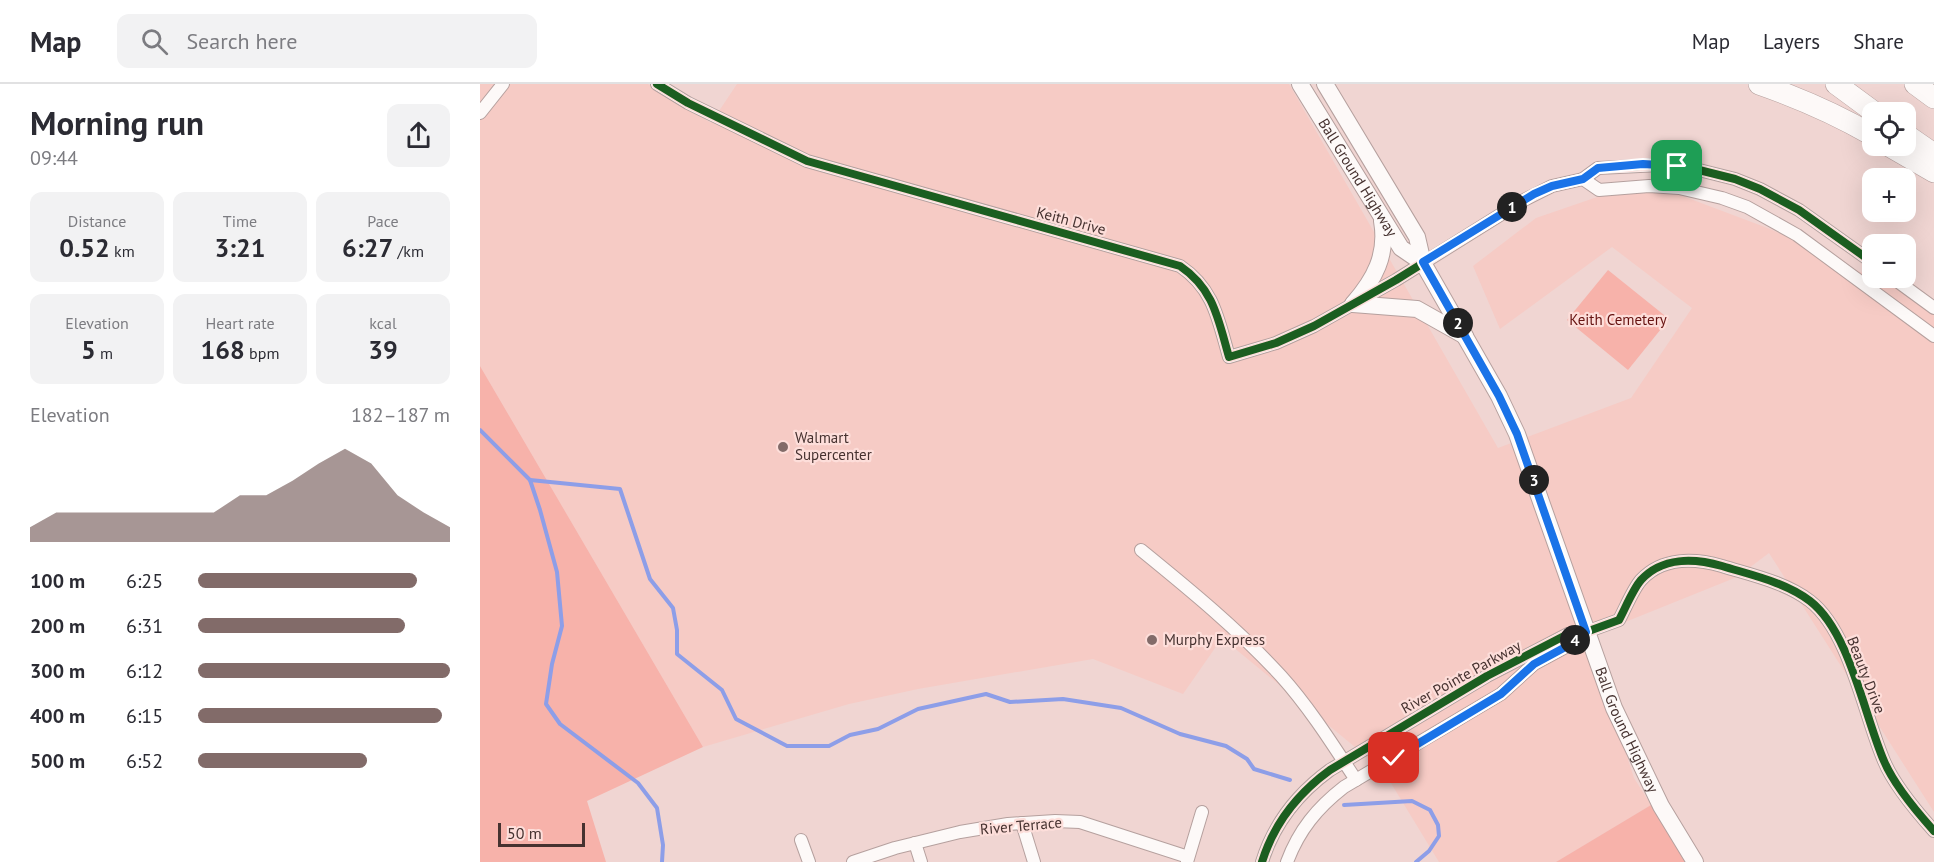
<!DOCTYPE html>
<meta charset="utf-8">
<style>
body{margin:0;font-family:"PT Sans",sans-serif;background:#f2f2f3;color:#2b2b33;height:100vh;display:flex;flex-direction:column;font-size:22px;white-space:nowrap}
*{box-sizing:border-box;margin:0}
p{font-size:20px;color:#7c7c81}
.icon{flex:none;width:33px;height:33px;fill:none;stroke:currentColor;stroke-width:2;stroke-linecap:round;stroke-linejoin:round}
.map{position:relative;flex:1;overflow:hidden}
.panel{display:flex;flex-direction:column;background:#fff;width:480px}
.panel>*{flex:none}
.fabs{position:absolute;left:1382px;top:18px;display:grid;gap:12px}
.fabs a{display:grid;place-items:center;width:54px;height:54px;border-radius:12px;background:#fff;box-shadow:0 6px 24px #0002;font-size:30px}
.scale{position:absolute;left:18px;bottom:15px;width:87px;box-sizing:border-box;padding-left:6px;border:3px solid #463230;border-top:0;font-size:16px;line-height:21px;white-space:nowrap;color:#463230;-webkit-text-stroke:4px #fddeda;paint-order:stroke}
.pin{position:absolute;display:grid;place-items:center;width:51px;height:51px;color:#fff;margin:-26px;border-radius:12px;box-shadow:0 3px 9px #0006}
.km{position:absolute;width:30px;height:30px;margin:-15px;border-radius:50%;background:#222;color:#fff;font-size:16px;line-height:30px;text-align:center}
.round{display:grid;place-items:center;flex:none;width:63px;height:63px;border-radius:12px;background:#f2f2f3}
.headline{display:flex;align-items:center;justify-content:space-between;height:102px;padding:0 30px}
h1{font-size:33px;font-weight:700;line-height:45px}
.stats{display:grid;grid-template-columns:repeat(3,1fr);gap:9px;height:102px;padding:6px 30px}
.stats div{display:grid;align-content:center;border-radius:12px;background:#f2f2f3;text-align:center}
.stats b{font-size:26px;font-weight:700}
.stats small{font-size:16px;font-weight:400}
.stats p{font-size:16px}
.chart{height:168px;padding:12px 30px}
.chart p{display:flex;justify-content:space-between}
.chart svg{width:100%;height:108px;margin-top:6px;fill:#826b69;opacity:.7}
ul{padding:0 30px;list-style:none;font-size:20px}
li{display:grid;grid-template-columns:96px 72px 1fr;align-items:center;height:45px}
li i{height:15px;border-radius:8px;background:#826b69}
header{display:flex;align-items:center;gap:36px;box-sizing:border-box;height:84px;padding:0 30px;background:#fff;border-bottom:2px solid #e1e1e2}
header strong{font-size:28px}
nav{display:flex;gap:33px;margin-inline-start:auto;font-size:21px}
.search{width:420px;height:54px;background:#f2f2f3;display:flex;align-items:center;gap:15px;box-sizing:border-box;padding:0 21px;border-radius:12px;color:#7c7c81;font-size:22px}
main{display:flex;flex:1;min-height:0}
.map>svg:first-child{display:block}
.built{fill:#f6cbc5}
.green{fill:#f7b2aa}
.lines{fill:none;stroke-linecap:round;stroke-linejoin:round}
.stream{stroke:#8d9ee8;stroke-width:4}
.minor-casing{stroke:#b5a09e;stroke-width:14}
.secondary-casing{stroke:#b5a09e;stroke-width:18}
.motorway-casing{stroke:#b5a09e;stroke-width:22}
.minor{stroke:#fdf9f8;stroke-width:12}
.secondary{stroke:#fdf9f8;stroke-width:16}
.motorway{stroke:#fdf9f8;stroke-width:21}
.cycleway-casing{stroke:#fddeda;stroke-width:11}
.cycleway{stroke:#1b5e20;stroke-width:8}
.route-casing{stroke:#fff;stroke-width:12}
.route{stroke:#1a73e8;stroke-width:8}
.poi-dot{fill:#826b69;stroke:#fddeda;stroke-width:2}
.labels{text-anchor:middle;stroke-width:4.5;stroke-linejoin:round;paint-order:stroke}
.street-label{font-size:15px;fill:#463230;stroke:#fddeda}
.park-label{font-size:15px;fill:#661311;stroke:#fddeda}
.poi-label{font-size:15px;fill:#463230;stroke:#fddeda;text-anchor:start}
</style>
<header>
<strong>Map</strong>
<div class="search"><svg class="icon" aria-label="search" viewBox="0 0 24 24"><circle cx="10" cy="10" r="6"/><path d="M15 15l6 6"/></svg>Search here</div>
<nav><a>Map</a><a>Layers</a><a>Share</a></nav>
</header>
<main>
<section class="panel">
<div class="headline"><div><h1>Morning run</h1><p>09:44</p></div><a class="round"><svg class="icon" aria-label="share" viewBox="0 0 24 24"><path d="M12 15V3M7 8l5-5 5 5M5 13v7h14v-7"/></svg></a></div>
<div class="stats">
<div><p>Distance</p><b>0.52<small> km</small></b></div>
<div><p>Time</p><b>3:21</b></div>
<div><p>Pace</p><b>6:27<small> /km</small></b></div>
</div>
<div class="stats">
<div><p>Elevation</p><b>5<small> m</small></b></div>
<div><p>Heart rate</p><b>168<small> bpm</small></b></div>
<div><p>kcal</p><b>39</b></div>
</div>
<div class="chart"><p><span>Elevation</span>182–187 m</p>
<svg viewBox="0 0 160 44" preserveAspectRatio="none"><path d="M0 44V38L10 32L20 32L30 32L40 32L50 32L60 32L70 32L80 25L90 25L100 19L110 12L120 6L130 12L140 25L150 32L160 38V44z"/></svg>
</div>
<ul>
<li><b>100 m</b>6:25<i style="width:87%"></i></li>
<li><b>200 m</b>6:31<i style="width:82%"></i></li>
<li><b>300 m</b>6:12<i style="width:100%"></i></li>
<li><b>400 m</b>6:15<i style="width:97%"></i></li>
<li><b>500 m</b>6:52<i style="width:67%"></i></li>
</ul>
</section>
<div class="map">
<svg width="1454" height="778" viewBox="0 0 1454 778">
<rect width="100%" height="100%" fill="#f0d5d2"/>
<!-- built -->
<polygon class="built" points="0,0 168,0 231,39 257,0 809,0 1018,364 1151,314 1212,224 1132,163 1020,245 993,182 1056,134 1123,111 1192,108 1290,145 1454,223 1454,728 1289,469 1257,493 1108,553 1154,694 1171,721 1076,778 959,778 903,686 742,554 703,610 613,575 438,605 369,620 223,663 0,282"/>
<!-- green -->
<g class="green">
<polygon points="1128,186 1189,235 1148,286 1087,236"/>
<polygon points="0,282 223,663 107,717 126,778 0,778"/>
<polygon points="1171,721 1205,778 1076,778"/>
</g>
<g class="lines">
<!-- stream -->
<g class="stream">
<polyline points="0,346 50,396 60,426 77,488 82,542 72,580 66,620 80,640 158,699 177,724 183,761 182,778"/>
<polyline points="50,396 140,405 170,495 193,524 197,546 197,570 242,606 256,635 307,662 349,662 370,651 398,645 438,625 506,610 530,618 583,615 641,624 700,650 746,662 767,675 774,685 810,696"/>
<polyline points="864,721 932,717 950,726 958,741 959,752 949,767 936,778"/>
</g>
<!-- minor casing -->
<g class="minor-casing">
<g id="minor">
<path d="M177 0 208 19 327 77 700 182C734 205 738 235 749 273L796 259 834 242 916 196 1044 116 1072 102 1103 95 1118 84 1181 81 1211 84 1255 95 1280 105 1319 126 1392 178"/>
<polyline points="0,29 23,0"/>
<polyline points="1103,95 1119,106 1169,102 1199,104 1242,114 1267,123 1317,151 1454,252"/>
<polyline points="1413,194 1454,224"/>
<path d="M661 466C709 505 759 546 801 592 829 623 853 661 876 696"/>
<polyline points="542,739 554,778"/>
<polyline points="321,756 329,778"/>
<polyline points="435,759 441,778"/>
<polyline points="373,778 415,764 480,748 528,740 575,737 600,738 708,773"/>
<polyline points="707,778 722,728"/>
<path d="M782 778C794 739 817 710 850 686L1007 592 1088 550 1106 548 1139 536C1145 525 1153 505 1161 496 1182 473 1214 474 1242 482 1271 491 1305 498 1330 517 1370 548 1384 631 1404 677 1414 701 1436 727 1454 747"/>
<path d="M807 778C819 746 837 724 864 703L1021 610 1054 580 1091 560 1106 548"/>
</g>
</g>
<!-- secondary casing -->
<g class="secondary-casing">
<g id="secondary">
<path id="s1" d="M820 0 921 164 943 179"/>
<path id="s2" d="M845 0 937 153 943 179 1019 312 1037 350 1134 624 1181 722 1215 778"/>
<polyline points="873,220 937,225 985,252"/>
<path d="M873 220C894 196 908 171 902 137"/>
</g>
</g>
<!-- motorway casing -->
<g class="motorway-casing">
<g id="motorway">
<path d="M1279 0C1319 14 1356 30 1392 51"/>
<polyline points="1356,0 1394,28"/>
<polyline points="1435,0 1454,14"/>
<polyline points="1425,50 1454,70"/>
<polyline points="1409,62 1454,88"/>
</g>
</g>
<!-- minor -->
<use href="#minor" class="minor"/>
<!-- secondary -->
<use href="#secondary" class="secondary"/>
<!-- motorway -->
<use href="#motorway" class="motorway"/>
<!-- cycleway casing -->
<g class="cycleway-casing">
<g id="cycleway">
<path d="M177 0 208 19 327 77 700 182C734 205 738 235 749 273L796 259 834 242 916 196 1044 116 1072 102 1103 95 1118 84 1181 81 1211 84 1255 95 1280 105 1319 126 1392 178"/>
<path d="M782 778C794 739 817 710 850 686L1007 592 1088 550 1106 548 1139 536C1145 525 1153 505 1161 496 1182 473 1214 474 1242 482 1271 491 1305 498 1330 517 1370 548 1384 631 1404 677 1414 701 1436 727 1454 747"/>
</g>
</g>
<!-- cycleway -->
<use href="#cycleway" class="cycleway"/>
</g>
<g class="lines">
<!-- route casing -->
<g class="route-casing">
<polyline id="route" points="914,674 1021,610 1054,580 1091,560 1106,548 1037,350 1019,312 943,178 1054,110 1072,102 1103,95 1118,84 1163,80 1197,82"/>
</g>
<!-- route -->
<use href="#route" class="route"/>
</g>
<!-- markers -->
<g class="poi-dot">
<circle cx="303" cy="363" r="6"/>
<circle cx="672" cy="556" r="6"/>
</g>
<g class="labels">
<!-- street labels -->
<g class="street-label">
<text dy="5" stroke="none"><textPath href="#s1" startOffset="110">Ball Ground Highway</textPath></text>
<text transform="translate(591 137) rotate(15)" y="5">Keith Drive</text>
<text transform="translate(1386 591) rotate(69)" y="5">Beauty Drive</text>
<text transform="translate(981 593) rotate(-29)" y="5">River Pointe Parkway</text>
<text dy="5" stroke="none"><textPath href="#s2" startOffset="716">Ball Ground Highway</textPath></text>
<text transform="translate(541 742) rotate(-5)" y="5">River Terrace</text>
</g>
<!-- park labels -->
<g class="park-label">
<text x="1138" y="241">Keith Cemetery</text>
</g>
<!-- poi labels -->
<g class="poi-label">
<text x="315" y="359">Walmart<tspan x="315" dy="17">Supercenter</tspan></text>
<text x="684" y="561">Murphy Express</text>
</g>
</g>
</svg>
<div class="fabs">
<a><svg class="icon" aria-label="locate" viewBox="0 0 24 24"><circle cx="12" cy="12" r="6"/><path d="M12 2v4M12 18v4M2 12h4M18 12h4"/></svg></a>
<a>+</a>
<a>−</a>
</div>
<div class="scale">50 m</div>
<div class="pin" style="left:1197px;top:82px;background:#1e9e55"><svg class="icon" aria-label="arrive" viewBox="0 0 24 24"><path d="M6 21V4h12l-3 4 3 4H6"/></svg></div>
<div class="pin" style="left:914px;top:674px;background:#d93025"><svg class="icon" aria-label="check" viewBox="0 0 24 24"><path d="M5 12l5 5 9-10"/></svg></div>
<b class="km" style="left:1032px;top:123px">1</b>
<b class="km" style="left:978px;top:239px">2</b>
<b class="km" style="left:1054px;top:396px">3</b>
<b class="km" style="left:1095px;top:556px">4</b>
</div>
</main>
